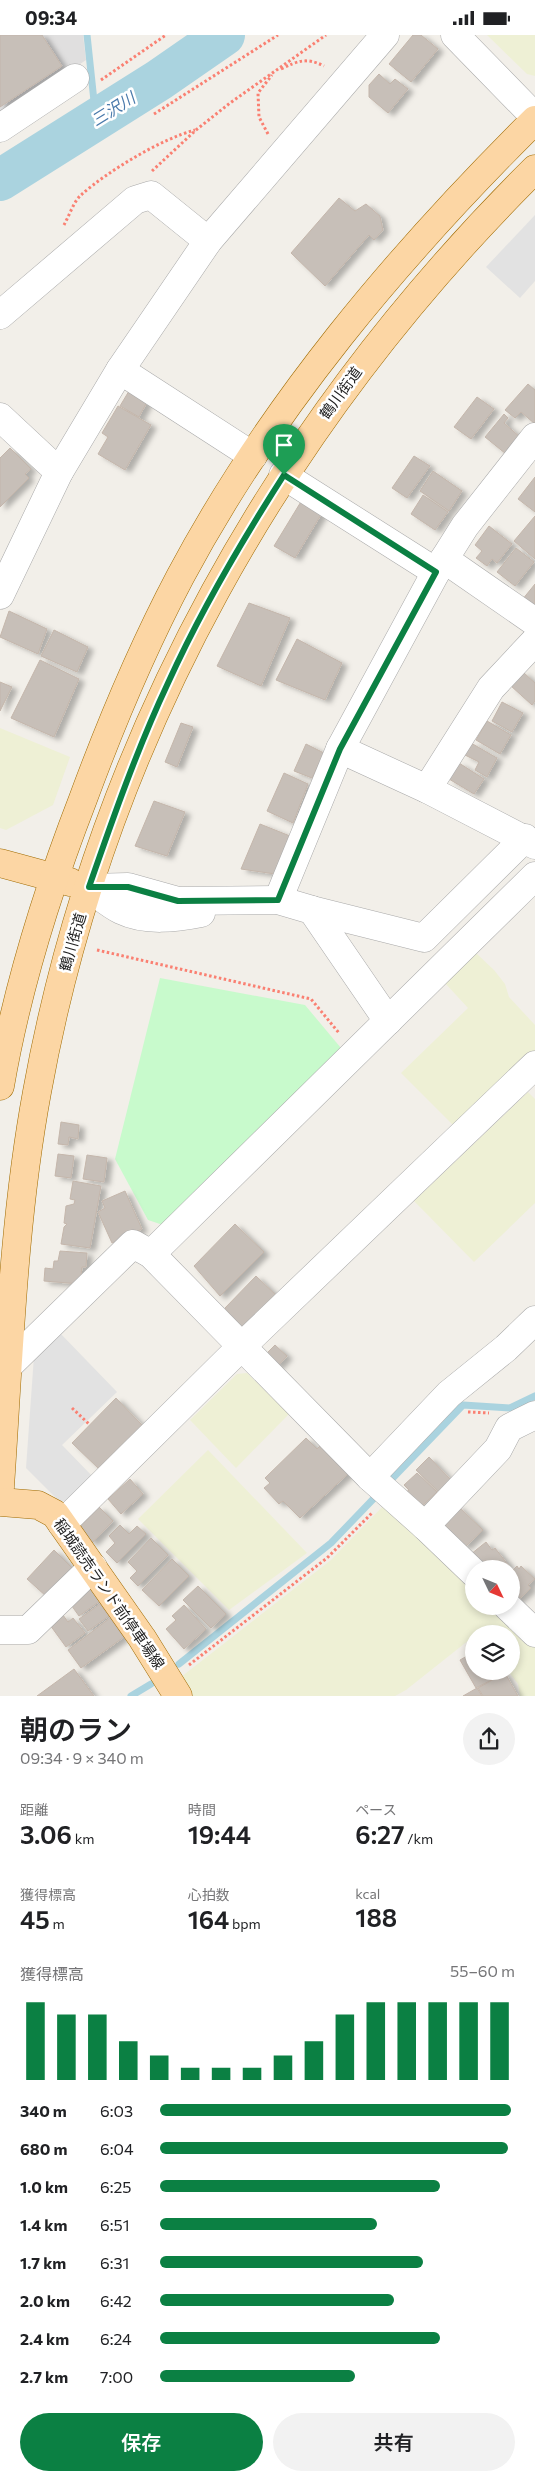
<!DOCTYPE html>
<html lang="ja">
<meta charset="utf-8">
<style>
body{margin:0;font-family:Commissioner,"Noto Sans JP",sans-serif;background:#f2f2f2;color:#202124;height:100vh;display:flex;flex-direction:column;font-size:19px;white-space:nowrap}
*{box-sizing:border-box;margin:0}
p{font-size:16px;color:#757577}
.icon{flex:none;width:28px;height:28px;fill:none;stroke:currentColor;stroke-width:2;stroke-linecap:round;stroke-linejoin:round}
.map{position:relative;height:1661px;overflow:hidden}
.panel{display:flex;flex-direction:column;background:#fff;flex:1}
.panel>*{flex:none}
.needle{width:32px;rotate:133deg}
.fabs{position:absolute;left:465px;top:1525px;display:grid;gap:10px}
.fabs a{display:grid;place-items:center;width:55px;height:55px;border-radius:50%;background:#fff;box-shadow:0 2px 8px #0003;font-size:25px}
.pin{position:absolute;display:grid;place-items:center;width:42px;height:42px;color:#fff;margin:-51px -21px;border-radius:50% 50% 50% 0;rotate:-45deg;box-shadow:0 0 5px #0007}
.pin .icon{rotate:45deg}
.round{display:grid;place-items:center;flex:none;width:52px;height:52px;border-radius:26px;background:#f2f2f2}
.summary{display:flex;align-items:center;justify-content:space-between;height:85px;padding:0 20px}
h1{font-size:28px;font-weight:600;line-height:38px}
.metrics{display:grid;grid-template-columns:repeat(3,1fr);gap:8px;height:85px;padding:5px 20px}
.metrics div{display:grid;align-content:center}
.metrics b{font-size:25px;font-weight:600}
.metrics small{font-size:14px;font-weight:400}
.metrics p{font-size:14px}
.chart{height:140px;padding:10px 20px}
.chart p{display:flex;justify-content:space-between}
.chart svg{width:100%;height:90px;margin-top:5px;stroke:#0b8043;stroke-width:6}
.button{display:flex;gap:10px;margin-top:auto;padding:10px 20px}
.button a{flex:1;height:58px;border-radius:30px;background:#0b8043;color:#fff;font-size:20px;font-weight:600;line-height:58px;text-align:center}
.button a+a{background:#f2f2f2;color:#202124}
ul{padding:0 20px;list-style:none;font-size:16px}
li{display:grid;grid-template-columns:80px 60px 1fr;align-items:center;height:38px}
li i{height:12px;border-radius:6px;background:#0b8043}
.status{display:flex;justify-content:space-between;align-items:center;height:35px;padding:0 25px;background:#fff;direction:ltr}
.status svg{height:14px;fill:currentColor}
.map>svg:first-child{display:block}
.residential{fill:#e0dfdf}
.farmland{fill:#eef0d5}
.park{fill:#c8facc}
.parking{fill:#e2e2e2}
.lines{fill:none;stroke-linecap:round;stroke-linejoin:round}
.stream{stroke:#aad3df;stroke-width:7}
.river{stroke:#aad3df;stroke-width:42}
.building{fill:#c7bfb8;stroke:#c4b6ab;filter:url(#shadow)}
.minor-casing{stroke:#a9a9a9;stroke-width:29}
.major-casing{stroke:#a06b00;stroke-width:29}
.path{stroke:#fa8072;stroke-width:3;stroke-dasharray:2.5 2.5;stroke-linecap:butt}
.minor{stroke:#fff;stroke-width:28}
.major{stroke:#fcd6a4;stroke-width:28}
.route-casing{stroke:#fff;stroke-width:10}
.route{stroke:#0b8043;stroke-width:6}
.labels{text-anchor:middle;stroke-width:5;stroke-linejoin:round;paint-order:stroke}
.street-label{font-size:15px;fill:#222;stroke:#fff}
.water-label{font-size:16px;font-style:italic;fill:#4a7aab;stroke:#fff}
</style>
<div class="status"><b>09:34</b><svg viewBox="0 0 49 12"><path d="M0 12V9h3v3zM5 12V6h3v6zM10 12V3h3v9zM15 12V0h3v12zM26 1h20v11H26zM47 4h2v5h-2z"/></svg></div>
<div class="map">
<svg width="535" height="1661" viewBox="0 0 535 1661">
<defs>
<filter id="shadow"><feDropShadow dx="5.5" dy="3" stdDeviation="2.5" flood-color="#0004"/></filter>
</defs>
<rect width="100%" height="100%" fill="#f2efe9"/>
<!-- residential -->
<polygon class="residential" points="0,0 83,0 86,25 0,82"/>
<!-- farmland -->
<g class="farmland">
<polygon points="487,0 535,0 535,41 527,39"/>
<polygon points="0,693 70,722 53,770 6,795 0,793"/>
<polygon points="476,918 494,935 505,949 509,962 535,990 535,1015 455,1092 401,1038 468,973 445,948"/>
<polygon points="528,1057 535,1064 535,1168 474,1227 414,1166"/>
<polygon points="247,1338 289,1379 236,1433 190,1385 237,1339"/>
<polygon points="208,1415 307,1518 229,1575 138,1484"/>
<polygon points="386,1468 474,1552 474,1571 494,1571 535,1611 535,1661 520,1661 518,1649 508,1636 511,1636 511,1599 474,1599 474,1605 469,1605 406,1655 395,1661 192,1661 181,1642 331,1525"/>
</g>
<!-- park -->
<polygon class="park" points="160,943 305,970 341,1013 163,1190 148,1185 115,1124"/>
<!-- parking -->
<g class="parking">
<polygon points="535,180 535,246 520,263 486,232"/>
<polygon points="58,1296 117,1357 62,1410 94,1443 71,1466 59,1466 26,1433 34,1321"/>
</g>
<g class="lines">
<!-- stream -->
<g class="stream">
<polyline points="87,0 96,85"/>
<polyline points="387,1449 463,1370 510,1373 535,1361"/>
<polyline points="179,1629 331,1508 380,1457"/>
<polyline points="131,1661 151,1649"/>
</g>
<!-- river -->
<polyline class="river" points="0,145 159,45 224,0"/>
</g>
<!-- building -->
<g class="building">
<polygon points="0,0 42,0 62,31 0,72"/>
<polygon points="413,0 421,0 438,14 411,47 389,29"/>
<polygon points="379,39 390,49 395,44 408,54 388,78 369,62 369,50"/>
<polygon points="339,163 355,176 366,169 380,181 383,195 374,205 369,200 325,251 291,218"/>
<polygon points="528,349 535,355 535,389 521,377 515,383 505,375"/>
<polygon points="129,356 147,367 139,382 120,371"/>
<polygon points="477,362 494,374 471,404 454,392"/>
<polygon points="118,371 151,390 125,435 98,419 108,402 102,398"/>
<polygon points="504,379 508,383 504,388 520,402 506,419 485,402"/>
<polygon points="10,413 31,434 25,439 29,443 0,472 0,423"/>
<polygon points="414,421 430,431 407,463 392,453"/>
<polygon points="433,436 462,456 449,476 420,456"/>
<polygon points="535,442 535,477 518,464"/>
<polygon points="423,460 448,477 435,495 411,479"/>
<polygon points="302,465 322,478 295,523 274,511"/>
<polygon points="535,481 535,524 514,506"/>
<polygon points="489,491 512,509 497,528 492,524 487,531 476,523 482,516 475,510"/>
<polygon points="516,513 534,527 515,551 497,537"/>
<polygon points="535,549 535,576 522,565"/>
<polygon points="249,568 290,583 261,651 217,631"/>
<polygon points="9,576 47,594 38,619 0,602"/>
<polygon points="54,595 88,612 77,637 41,621"/>
<polygon points="297,604 342,628 325,665 276,645"/>
<polygon points="40,625 79,644 54,702 11,683"/>
<polygon points="523,637 535,648 535,666 532,670 511,651"/>
<polygon points="0,647 12,652 0,676"/>
<polygon points="502,667 523,678 512,697 492,686"/>
<polygon points="487,686 511,700 500,719 476,705"/>
<polygon points="181,688 193,692 177,732 165,727"/>
<polygon points="471,708 497,723 487,742 475,735 479,727 465,720"/>
<polygon points="306,709 324,718 312,743 294,736"/>
<polygon points="459,728 484,744 474,759 449,744"/>
<polygon points="284,738 308,749 293,788 267,776"/>
<polygon points="154,766 185,777 167,821 135,811"/>
<polygon points="260,789 290,801 275,839 241,834"/>
<polygon points="61,1087 79,1090 78,1104 69,1102 68,1110 58,1109"/>
<polygon points="58,1119 74,1121 71,1143 55,1141"/>
<polygon points="87,1120 107,1123 104,1147 83,1144"/>
<polygon points="73,1146 101,1151 90,1213 61,1209 64,1192 67,1189 64,1188 66,1171 74,1169 75,1165 70,1164"/>
<polygon points="125,1156 142,1194 112,1208 98,1177 105,1173 102,1166"/>
<polygon points="235,1189 264,1217 220,1261 194,1231"/>
<polygon points="60,1216 87,1218 86,1232 82,1232 80,1249 44,1246 45,1233 53,1234 54,1226 58,1226"/>
<polygon points="256,1241 276,1260 243,1296 225,1273"/>
<polygon points="275,1310 287,1321 277,1332 265,1320"/>
<polygon points="116,1363 142,1390 100,1435 72,1408"/>
<polygon points="306,1403 317,1414 322,1409 349,1438 300,1483 283,1466 279,1469 264,1453 270,1448 265,1443"/>
<polygon points="429,1422 453,1447 441,1459 416,1435"/>
<polygon points="417,1438 437,1457 420,1473 406,1457 409,1455 404,1450"/>
<polygon points="130,1444 143,1459 121,1479 108,1464"/>
<polygon points="457,1470 483,1495 465,1512 442,1492"/>
<polygon points="99,1472 113,1486 92,1508 78,1494"/>
<polygon points="120,1490 129,1499 137,1491 146,1499 117,1528 106,1517 115,1508 109,1501"/>
<polygon points="151,1503 168,1520 138,1551 130,1543 137,1536 128,1527"/>
<polygon points="486,1507 492,1515 495,1513 509,1531 505,1534 479,1534 471,1519"/>
<polygon points="54,1515 73,1534 47,1562 27,1544"/>
<polygon points="172,1524 189,1541 159,1571 142,1555"/>
<polygon points="517,1531 519,1534 521,1531 535,1544 528,1550 531,1553 514,1569 511,1566 511,1537"/>
<polygon points="198,1551 226,1579 211,1593 183,1565"/>
<polygon points="90,1552 100,1566 79,1581 69,1567"/>
<polygon points="100,1569 109,1581 88,1596 79,1584"/>
<polygon points="184,1570 206,1594 184,1614 166,1594 176,1585 172,1581"/>
<polygon points="63,1580 68,1587 73,1583 85,1598 66,1612 50,1590"/>
<polygon points="110,1583 124,1602 81,1633 68,1615"/>
<polygon points="474,1617 474,1636 499,1636 501,1640 476,1653 460,1625"/>
<polygon points="74,1634 94,1661 37,1661"/>
<polygon points="505,1638 518,1661 483,1661 478,1653"/>
<polygon points="477,1653 482,1661 463,1661"/>
</g>
<g class="lines">
<!-- minor casing -->
<g class="minor-casing">
<g id="minor">
<polyline points="455,0 535,82"/>
<polyline points="0,93 75,43"/>
<polyline points="0,280 135,165 151,160 208,206"/>
<polyline points="120,335 253,421"/>
<polyline points="0,382 59,437"/>
<polyline points="283,440 436,537"/>
<polyline points="444,524 535,587"/>
<polyline points="0,560 59,437 120,335 208,206 385,0"/>
<polyline points="340,714 427,754 535,810"/>
<polyline points="427,754 491,653 535,606"/>
<polyline points="89,853 128,852 178,866 278,865 312,875 388,986"/>
<path d="M89 853C99 860 110 870 121 875 146 887 176 883 201 878"/>
<polyline points="278,865 340,714 436,537 465,491 535,402"/>
<polyline points="312,875 424,903 525,803"/>
<polyline points="151,1219 535,841"/>
<polyline points="8,1331 133,1209 151,1219 370,1442 425,1491 474,1538"/>
<polyline points="370,1442 449,1359 506,1313 535,1285"/>
<polyline points="62,1489 242,1311 535,1030"/>
<polyline points="425,1491 498,1414 509,1393 535,1380"/>
<polyline points="507,1571 535,1598"/>
<polyline points="0,1595 28,1595 93,1532"/>
</g>
</g>
<!-- major casing -->
<g class="major-casing">
<g id="major">
<polyline points="0,828 70,847"/>
<path d="M0 1051C17 952 47 857 83 764 111 688 142 614 180 542 271 371 398 221 535 85"/>
<path d="M0 1452C9 1320 13 1187 37 1057 101 703 281 386 535 134"/>
<polyline points="0,1467 38,1470 55,1479 142,1603 178,1661"/>
</g>
</g>
<!-- path -->
<g class="path">
<path d="M281 34C298 26 306 22 324 31"/>
<polyline points="101,45 166,0"/>
<polyline points="154,79 278,0"/>
<polyline points="268,99 259,82 258,58 272,40"/>
<polyline points="152,136 196,95 230,68 326,0"/>
<path d="M64 190C69 181 74 166 81 160 108 136 161 104 195 95"/>
<polyline points="97,915 311,964 339,998"/>
<polyline points="72,1373 90,1390"/>
<polyline points="468,1377 489,1378"/>
<polyline points="189,1630 327,1523 372,1478"/>
</g>
<!-- minor -->
<use href="#minor" class="minor"/>
<!-- major -->
<use href="#major" class="major"/>
</g>
<g class="lines">
<!-- route casing -->
<g class="route-casing">
<path id="route" d="M284 440 436 537 340 714 278 865 178 866 128 852H89C113 783 137 714 168 648 201 575 241 507 284 440Z"/>
</g>
<!-- route -->
<use href="#route" class="route"/>
</g>
<g class="labels">
<!-- street labels -->
<g class="street-label">
<text transform="translate(341 358) rotate(-54)" y="5">鶴川街道</text>
<text transform="translate(73 907) rotate(-74)" y="5">鶴川街道</text>
<text transform="translate(109 1559) rotate(55)" y="5">稲城読売ランド前停車場線</text>
</g>
<!-- water labels -->
<g class="water-label">
<text transform="translate(113 74) rotate(-32)" y="6">三沢川</text>
</g>
</g>
</svg>
<div class="fabs">
<a><svg class="needle" viewBox="-14 -14 28 28"><path d="M0-13l5 13h-10z" fill="#e53935"/><path d="M0 13l5-13h-10z" fill="#757577"/></svg></a>
<a><svg class="icon" aria-label="layers" viewBox="0 0 24 24"><path d="M12 4l9 5-9 5-9-5zM3 14l9 5 9-5"/></svg></a>
</div>
<div class="pin" style="left:284px;top:440px;background:#1e9e55"><svg class="icon" aria-label="arrive" viewBox="0 0 24 24"><path d="M6 21V4h12l-3 4 3 4H6"/></svg></div>
</div>
<section class="panel">
<div class="summary"><div><h1>朝のラン</h1><p>09:34 · 9 × 340 m</p></div><a class="round"><svg class="icon" aria-label="share" viewBox="0 0 24 24"><path d="M12 15V3M7 8l5-5 5 5M5 13v7h14v-7"/></svg></a></div>
<div class="metrics">
<div><p>距離</p><b>3.06<small> km</small></b></div>
<div><p>時間</p><b>19:44</b></div>
<div><p>ペース</p><b>6:27<small> /km</small></b></div>
</div>
<div class="metrics">
<div><p>獲得標高</p><b>45<small> m</small></b></div>
<div><p>心拍数</p><b>164<small> bpm</small></b></div>
<div><p>kcal</p><b>188</b></div>
</div>
<div class="chart"><p><span>獲得標高</span>55–60 m</p>
<svg viewBox="0 0 160 44" preserveAspectRatio="none"><path d="M5 44V6M15 44V12M25 44V12M35 44V25M45 44V32M55 44V38M65 44V38M75 44V38M85 44V32M95 44V25M105 44V12M115 44V6M125 44V6M135 44V6M145 44V6M155 44V6"/></svg>
</div>
<ul>
<li><b>340 m</b>6:03<i style="width:99%"></i></li>
<li><b>680 m</b>6:04<i style="width:98%"></i></li>
<li><b>1.0 km</b>6:25<i style="width:79%"></i></li>
<li><b>1.4 km</b>6:51<i style="width:61%"></i></li>
<li><b>1.7 km</b>6:31<i style="width:74%"></i></li>
<li><b>2.0 km</b>6:42<i style="width:66%"></i></li>
<li><b>2.4 km</b>6:24<i style="width:79%"></i></li>
<li><b>2.7 km</b>7:00<i style="width:55%"></i></li>
</ul>
<div class="button"><a>保存</a><a>共有</a></div>
</section>
